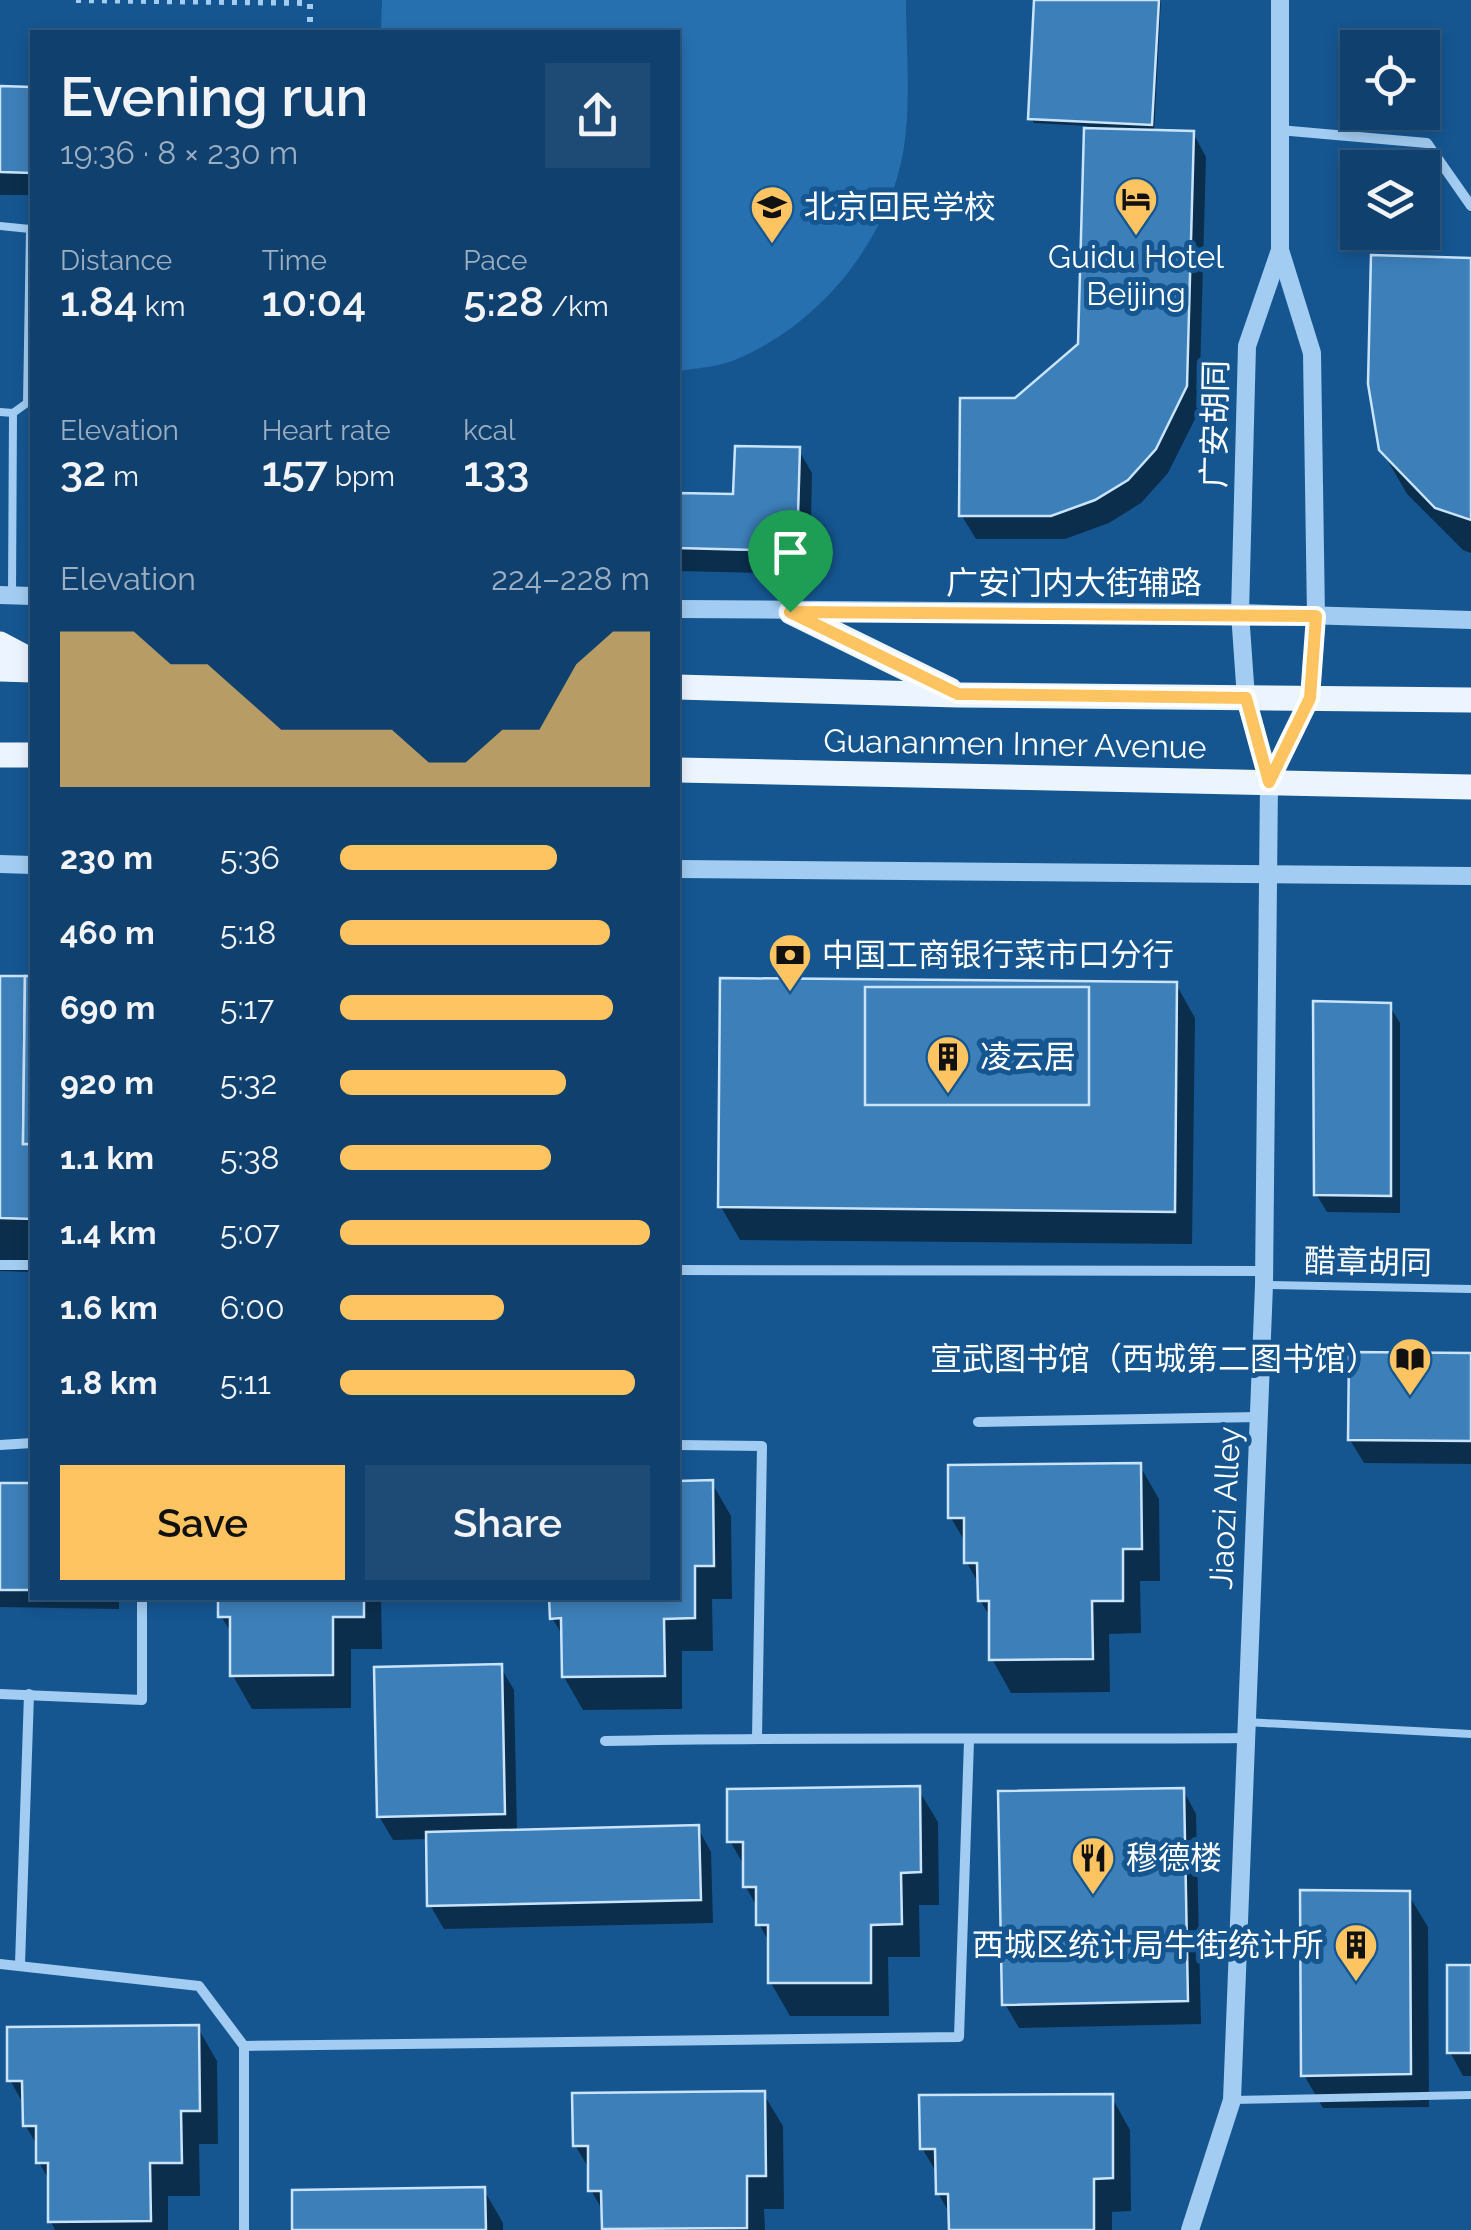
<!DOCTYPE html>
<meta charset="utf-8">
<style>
body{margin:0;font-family:Raleway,"Noto Sans SC",sans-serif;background:#1e4b75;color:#f1f3f6;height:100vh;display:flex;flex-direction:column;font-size:38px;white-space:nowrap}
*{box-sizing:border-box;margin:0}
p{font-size:32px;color:#9cafc2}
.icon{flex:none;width:55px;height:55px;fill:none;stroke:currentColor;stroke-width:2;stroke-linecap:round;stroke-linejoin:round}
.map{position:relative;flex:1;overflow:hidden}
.sheet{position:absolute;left:30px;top:30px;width:650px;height:1570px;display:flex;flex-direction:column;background:#10406d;border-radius:0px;box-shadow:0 5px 15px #0003,0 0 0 2px #305980}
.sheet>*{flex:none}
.buttons{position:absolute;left:1340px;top:30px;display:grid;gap:20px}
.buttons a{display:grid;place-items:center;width:100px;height:100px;border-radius:0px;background:#10406d;box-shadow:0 5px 15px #0003,0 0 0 2px #305980;font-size:50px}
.pin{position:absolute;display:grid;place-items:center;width:85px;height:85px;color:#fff;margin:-102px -42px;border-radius:50% 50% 50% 0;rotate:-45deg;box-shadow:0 0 10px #0007}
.pin .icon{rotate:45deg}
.round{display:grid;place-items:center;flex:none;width:105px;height:105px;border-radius:0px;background:#1e4b75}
.head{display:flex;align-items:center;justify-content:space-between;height:170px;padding:0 30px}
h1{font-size:55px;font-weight:600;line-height:75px}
.figures{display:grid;grid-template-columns:repeat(3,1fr);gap:15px;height:170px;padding:10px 30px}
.figures div{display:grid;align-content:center}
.figures b{font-size:42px;font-weight:600}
.figures small{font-size:28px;font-weight:400}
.figures p{font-size:28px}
.chart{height:280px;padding:20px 30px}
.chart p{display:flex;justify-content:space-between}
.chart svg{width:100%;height:180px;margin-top:10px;fill:#ffc462;opacity:.7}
.action{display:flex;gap:20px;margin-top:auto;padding:20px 30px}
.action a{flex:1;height:115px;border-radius:0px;background:#ffc462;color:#111;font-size:40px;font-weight:600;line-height:115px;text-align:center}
.action a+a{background:#1e4b75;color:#f1f3f6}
ul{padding:0 30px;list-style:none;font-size:32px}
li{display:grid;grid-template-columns:160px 120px 1fr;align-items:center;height:75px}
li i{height:25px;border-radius:12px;background:#ffc462}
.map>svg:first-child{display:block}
.green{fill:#2770b0}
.shadow{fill:#0007}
.building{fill:#3d7fb9;stroke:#c9e4fc;stroke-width:2.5}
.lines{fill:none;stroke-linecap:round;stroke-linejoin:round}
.path{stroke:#a2ccf1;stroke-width:6;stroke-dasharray:5 8;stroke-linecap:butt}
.service{stroke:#a2ccf1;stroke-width:8}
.minor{stroke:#a2ccf1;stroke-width:10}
.tertiary{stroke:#a2ccf1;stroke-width:18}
.primary{stroke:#ecf5ff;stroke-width:25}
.route-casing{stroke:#fff;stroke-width:20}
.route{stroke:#ffc462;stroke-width:12}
.labels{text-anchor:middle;stroke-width:10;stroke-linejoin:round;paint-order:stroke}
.poi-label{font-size:32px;fill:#fff;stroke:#155691;text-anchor:start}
.street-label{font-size:32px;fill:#fff;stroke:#155691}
</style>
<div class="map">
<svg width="1471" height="2230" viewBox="0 0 1471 2230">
<rect width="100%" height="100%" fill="#155691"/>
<!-- green -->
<path class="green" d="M382 0H906C906 43 910 87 906 130 898 228 827 321 737 359 720 367 696 368 678 371V32H381Z"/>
<!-- shadow -->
<g class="shadow">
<polygon points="1037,0 1161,0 1154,132 1193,133 1206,157 1199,411 1168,473 1141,503 1109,523 1065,539 976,539 962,516 1016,400 1080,345 1087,126 1034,123 1031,118"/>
<polygon points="0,89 32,90 32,195 0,195"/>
<polygon points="1471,261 1471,553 1463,550 1407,494 1381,449"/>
<polygon points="798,449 812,473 810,574 678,571 678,495 736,496"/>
<polygon points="0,979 32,979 32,1272 0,1271"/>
<polygon points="1176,984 1195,1018 1192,1244 740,1240 721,1207"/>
<polygon points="1389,1005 1400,1023 1400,1213 1327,1212 1316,1194"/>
<polygon points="1471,1356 1471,1464 1364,1463 1350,1440"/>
<polygon points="1140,1466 1159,1499 1160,1581 1140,1581 1141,1633 1109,1634 1110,1692 1011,1693 992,1659 992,1620 980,1600 980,1586 967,1563 967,1545 951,1518"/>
<polygon points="678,1483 712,1483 731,1516 732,1599 712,1599 713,1651 682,1651 682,1709 583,1710 564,1677 564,1638 552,1618 549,1598 678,1598"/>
<polygon points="0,1486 32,1486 32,1598 119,1598 119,1609 0,1607"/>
<polygon points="219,1598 381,1598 382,1649 351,1649 351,1708 252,1709 233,1676 233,1636 221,1616"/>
<polygon points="500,1666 514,1690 517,1832 698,1828 711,1852 713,1923 444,1929 430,1905 428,1839 393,1840 379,1816"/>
<polygon points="918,1789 938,1822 939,1905 919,1905 920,1957 888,1957 889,2016 790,2016 771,1983 770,1944 759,1924 758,1909 746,1887 746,1869 730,1841"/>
<polygon points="1183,1790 1196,1814 1201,2024 1019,2028 1005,2004"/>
<polygon points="1408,1894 1428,1927 1429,2107 1323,2108 1304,2075"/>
<polygon points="1471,1967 1471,2076 1463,2076 1450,2052"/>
<polygon points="198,2028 217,2061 218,2144 199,2144 200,2196 168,2196 168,2230 55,2230 51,2222 50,2182 39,2162 39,2148 25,2125 25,2107 10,2080"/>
<polygon points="763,2093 783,2126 784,2209 764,2209 765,2230 605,2230 604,2213 591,2190 591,2172 575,2145"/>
<polygon points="1111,2096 1130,2130 1131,2211 1112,2212 1112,2230 951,2230 951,2216 938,2193 938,2175 922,2148"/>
<polygon points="484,2190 503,2223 503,2230 295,2230"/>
</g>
<!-- building -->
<g class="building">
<polygon points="1034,0 1159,0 1152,125 1028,119"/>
<polygon points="0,86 32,87 32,173 0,172"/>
<polygon points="1084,128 1194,131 1187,386 1156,449 1128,480 1095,500 1051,516 959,516 960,398 1015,398 1078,344"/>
<polygon points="1371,255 1471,258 1471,520 1435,508 1379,450 1368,384"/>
<polygon points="735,446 800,447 797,551 678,548 678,493 733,494"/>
<polygon points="0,976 25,976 23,1144 32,1144 32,1219 0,1218"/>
<polygon points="25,976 32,976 32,1144 23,1144"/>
<polygon points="720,978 1177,982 1175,1212 718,1207"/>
<rect x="865" y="987" width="224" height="118"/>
<polygon points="1313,1001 1391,1003 1391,1196 1314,1195"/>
<polygon points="1349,1352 1471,1353 1471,1441 1348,1440"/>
<polygon points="1141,1463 1142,1549 1123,1549 1123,1601 1092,1601 1093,1659 989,1660 989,1601 978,1601 977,1563 964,1563 964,1518 948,1518 948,1465"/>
<polygon points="713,1480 714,1566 695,1566 695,1618 664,1619 665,1676 562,1677 561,1618 550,1619 549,1598 678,1598 678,1481"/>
<rect x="0" y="1483" width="32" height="107"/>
<polygon points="218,1598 364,1598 364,1617 333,1617 333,1675 230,1676 230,1617 218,1617"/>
<polygon points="502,1664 505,1814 377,1817 374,1667"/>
<polygon points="920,1786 921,1872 901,1873 902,1924 871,1925 871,1983 768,1983 768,1925 756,1925 756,1887 743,1887 743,1842 727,1842 727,1789"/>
<polygon points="1184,1788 1188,2001 1002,2005 998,1791"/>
<polygon points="699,1825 701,1900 427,1906 426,1832"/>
<polygon points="1300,1890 1410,1891 1411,2074 1301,2076"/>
<rect x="1447" y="1965" width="24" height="88"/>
<polygon points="199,2025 200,2111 181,2111 182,2163 150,2163 151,2221 48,2222 48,2163 36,2163 36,2126 23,2126 22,2081 7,2081 7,2027"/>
<polygon points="765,2091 766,2176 747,2176 747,2228 602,2229 601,2191 588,2191 588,2146 573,2146 572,2093"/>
<polygon points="1113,2094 1113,2178 1094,2179 1094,2230 949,2230 948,2194 936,2194 935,2149 920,2149 919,2095"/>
<polygon points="485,2187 486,2230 292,2230 292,2190"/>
</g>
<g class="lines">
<!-- path -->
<g class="path">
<polyline points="76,0 310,3"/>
<polyline points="310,4 310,32"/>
</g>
<!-- service -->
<g class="service">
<polyline points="0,226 30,229 27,403 13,413 0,412"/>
<polyline points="12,595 13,413"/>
<polyline points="1266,1285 1471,1289"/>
<polyline points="1246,1722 1471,1734"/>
<polyline points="1232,2100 1471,2095"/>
</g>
<!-- minor -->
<g class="minor">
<polyline points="1279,130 1427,143 1471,206"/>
<polyline points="0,1265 32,1265"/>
<polyline points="678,1270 1264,1271"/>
<polyline points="978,1422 1259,1417"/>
<polyline points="0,1445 32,1443"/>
<polyline points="678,1445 762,1446 757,1738"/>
<polyline points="0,1694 142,1700 142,1598"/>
<path d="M605 1741C818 1736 1032 1740 1245 1738"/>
<polyline points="0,1964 199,1986 244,2046 244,2230"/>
<polyline points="20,1964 29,1694"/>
<polyline points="244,2046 959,2037 969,1741"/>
</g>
<!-- tertiary -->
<g class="tertiary">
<polyline points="0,595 32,596"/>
<polyline points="678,609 1240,613 1471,620"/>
<polyline points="1269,782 1310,698 1316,617 1312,353 1280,250 1280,0"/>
<polyline points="0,864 32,865"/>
<polyline points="678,869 1471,876"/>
<polyline points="1190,2230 1232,2100 1264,1285 1269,782 1246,698 1240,613 1247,346 1280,250"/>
</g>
<!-- primary -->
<g class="primary">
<polyline points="791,612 950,690"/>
<polyline points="0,644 32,661"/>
<polyline points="0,669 32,670"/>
<polyline points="678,687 958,695 1471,700"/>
<polyline points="0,755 32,755"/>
<polyline points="678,770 1471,787"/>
</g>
</g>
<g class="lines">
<!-- route casing -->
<g class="route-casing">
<polygon id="route" points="790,612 1316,616 1310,698 1269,782 1246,698 958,694"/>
</g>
<!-- route -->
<use href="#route" class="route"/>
</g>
<!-- icons -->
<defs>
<g id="hotel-pin" transform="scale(2.25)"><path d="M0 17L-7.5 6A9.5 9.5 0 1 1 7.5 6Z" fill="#ffc462" stroke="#155691"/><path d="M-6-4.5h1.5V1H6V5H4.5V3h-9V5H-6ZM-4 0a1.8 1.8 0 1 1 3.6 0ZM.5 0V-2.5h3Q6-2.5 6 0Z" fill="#111"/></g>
<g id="school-pin" transform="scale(2.25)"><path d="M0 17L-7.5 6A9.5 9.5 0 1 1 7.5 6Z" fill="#ffc462" stroke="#155691"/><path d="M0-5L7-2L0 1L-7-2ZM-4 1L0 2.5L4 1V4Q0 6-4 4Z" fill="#111"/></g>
<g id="bank-pin" transform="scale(2.25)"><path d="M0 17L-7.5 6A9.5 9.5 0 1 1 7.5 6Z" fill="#ffc462" stroke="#155691"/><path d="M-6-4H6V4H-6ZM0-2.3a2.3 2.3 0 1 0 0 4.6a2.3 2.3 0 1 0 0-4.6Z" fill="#111"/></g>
<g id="building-pin" transform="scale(2.25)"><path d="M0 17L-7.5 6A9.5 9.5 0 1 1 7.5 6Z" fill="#ffc462" stroke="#155691"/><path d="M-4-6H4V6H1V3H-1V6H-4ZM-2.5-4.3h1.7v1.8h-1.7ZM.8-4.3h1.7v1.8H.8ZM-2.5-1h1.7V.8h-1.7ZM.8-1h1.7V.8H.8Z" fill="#111"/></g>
<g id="library-pin" transform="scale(2.25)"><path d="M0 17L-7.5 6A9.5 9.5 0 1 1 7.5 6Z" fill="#ffc462" stroke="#155691"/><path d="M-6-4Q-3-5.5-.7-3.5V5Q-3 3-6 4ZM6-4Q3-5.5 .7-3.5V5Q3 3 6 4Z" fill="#111"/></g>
<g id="restaurant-pin" transform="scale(2.25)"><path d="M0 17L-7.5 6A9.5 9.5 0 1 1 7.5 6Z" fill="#ffc462" stroke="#155691"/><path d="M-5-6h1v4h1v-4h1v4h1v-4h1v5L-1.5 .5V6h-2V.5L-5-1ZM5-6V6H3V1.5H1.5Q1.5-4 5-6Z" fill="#111"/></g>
</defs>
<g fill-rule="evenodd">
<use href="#hotel-pin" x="1136" y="199"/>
<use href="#school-pin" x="772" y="207"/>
<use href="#bank-pin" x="790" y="955"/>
<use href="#building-pin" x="948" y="1057"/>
<use href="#library-pin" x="1410" y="1359"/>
<use href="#restaurant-pin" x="1093" y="1858"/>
<use href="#building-pin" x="1356" y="1945"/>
</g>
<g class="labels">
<!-- poi labels -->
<g class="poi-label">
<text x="804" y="218">北京回民学校</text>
<text x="1136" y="268" text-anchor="middle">Guidu Hotel<tspan x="1136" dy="37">Beijing</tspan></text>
<text x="822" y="966">中国工商银行菜市口分行</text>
<text x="980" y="1068">凌云居</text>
<text x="1378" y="1370" text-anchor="end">宣武图书馆（西城第二图书馆）</text>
<text x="1126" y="1869">穆德楼</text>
<text x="1324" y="1956" text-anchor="end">西城区统计局牛街统计所</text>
</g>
<!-- street labels -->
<g class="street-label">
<text transform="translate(1215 424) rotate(-89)" y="11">广安胡同</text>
<text x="1074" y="594">广安门内大街辅路</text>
<text transform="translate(1015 744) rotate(1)" y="11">Guananmen Inner Avenue</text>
<text transform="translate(1368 1262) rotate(1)" y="11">醋章胡同</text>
<text transform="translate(1225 1508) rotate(-87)" y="11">Jiaozi Alley</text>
</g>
</g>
</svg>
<div class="buttons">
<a><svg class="icon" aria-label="locate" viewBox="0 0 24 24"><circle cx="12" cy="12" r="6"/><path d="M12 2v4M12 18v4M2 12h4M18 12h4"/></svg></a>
<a><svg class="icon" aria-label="layers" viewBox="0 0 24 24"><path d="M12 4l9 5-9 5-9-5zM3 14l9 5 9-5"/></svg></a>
</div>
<div class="pin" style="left:790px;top:612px;background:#1e9e55"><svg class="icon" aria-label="arrive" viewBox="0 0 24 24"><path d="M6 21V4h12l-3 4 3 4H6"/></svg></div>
<section class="sheet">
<div class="head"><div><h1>Evening run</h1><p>19:36 · 8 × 230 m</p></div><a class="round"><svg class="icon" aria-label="share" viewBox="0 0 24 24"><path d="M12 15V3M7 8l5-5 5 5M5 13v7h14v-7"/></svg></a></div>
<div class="figures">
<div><p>Distance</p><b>1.84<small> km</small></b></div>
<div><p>Time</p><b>10:04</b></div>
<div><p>Pace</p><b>5:28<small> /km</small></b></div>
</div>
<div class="figures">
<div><p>Elevation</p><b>32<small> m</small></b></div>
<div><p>Heart rate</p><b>157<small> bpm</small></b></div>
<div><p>kcal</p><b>133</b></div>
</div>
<div class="chart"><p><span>Elevation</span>224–228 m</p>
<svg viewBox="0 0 160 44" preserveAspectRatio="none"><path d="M0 44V6L10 6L20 6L30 14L40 14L50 22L60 30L70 30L80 30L90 30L100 38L110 38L120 30L130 30L140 14L150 6L160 6V44z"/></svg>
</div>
<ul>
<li><b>230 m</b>5:36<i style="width:70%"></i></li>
<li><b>460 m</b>5:18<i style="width:87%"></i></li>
<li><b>690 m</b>5:17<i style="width:88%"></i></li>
<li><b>920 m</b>5:32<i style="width:73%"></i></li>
<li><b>1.1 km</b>5:38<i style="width:68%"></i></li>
<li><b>1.4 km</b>5:07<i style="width:100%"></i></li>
<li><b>1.6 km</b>6:00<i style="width:53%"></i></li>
<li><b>1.8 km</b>5:11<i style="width:95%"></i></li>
</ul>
<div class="action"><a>Save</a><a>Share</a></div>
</section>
</div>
